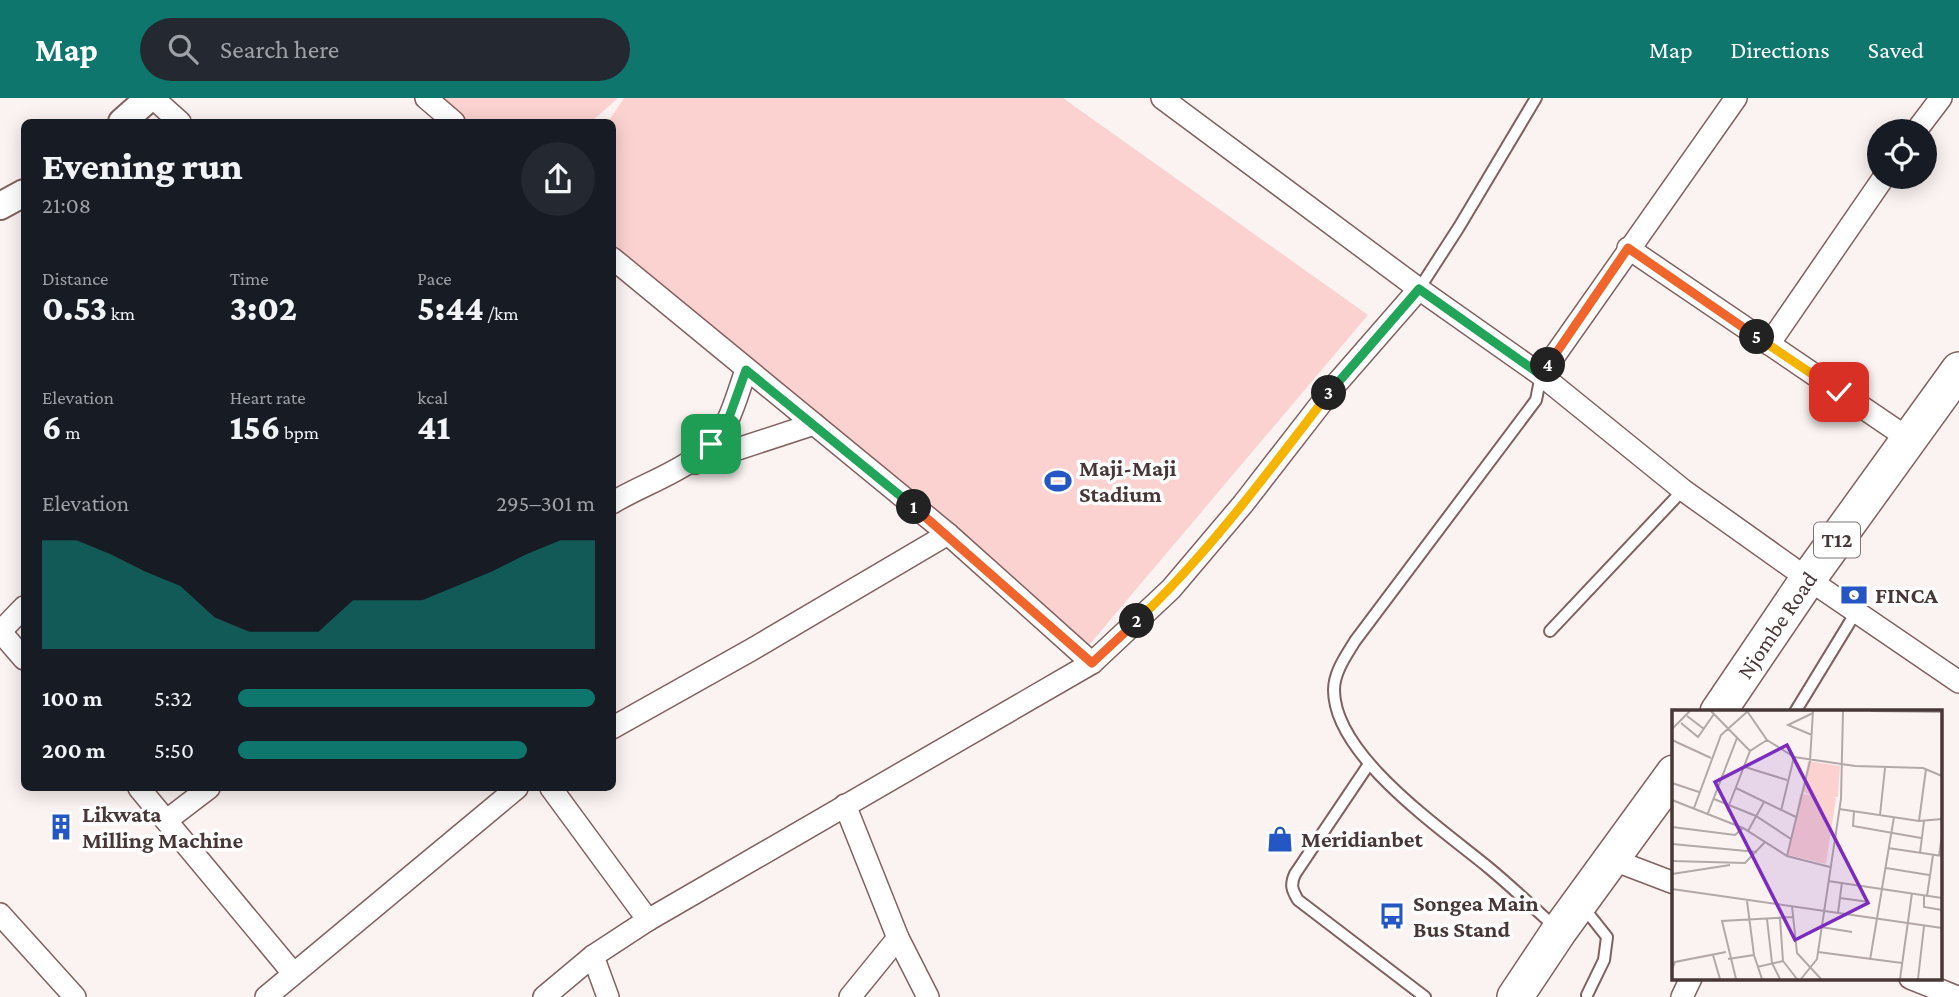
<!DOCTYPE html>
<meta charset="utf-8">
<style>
body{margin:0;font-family:"Crimson Pro",serif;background:#242831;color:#f1f3f6;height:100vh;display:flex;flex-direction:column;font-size:26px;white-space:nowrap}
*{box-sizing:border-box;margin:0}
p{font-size:23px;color:#9ea1a6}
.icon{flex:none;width:38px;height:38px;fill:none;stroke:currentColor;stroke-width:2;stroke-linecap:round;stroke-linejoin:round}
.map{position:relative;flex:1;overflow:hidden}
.drawer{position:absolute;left:21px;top:21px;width:595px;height:672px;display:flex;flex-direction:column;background:#171b24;border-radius:10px;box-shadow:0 4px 18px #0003}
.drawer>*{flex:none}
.fabs{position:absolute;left:1867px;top:21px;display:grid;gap:14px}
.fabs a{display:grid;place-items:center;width:70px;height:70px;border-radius:50%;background:#171b24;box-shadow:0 4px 18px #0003;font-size:35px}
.pin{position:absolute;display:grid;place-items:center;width:60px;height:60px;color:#fff;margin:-30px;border-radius:14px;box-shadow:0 4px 10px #0006}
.km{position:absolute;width:35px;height:35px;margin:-18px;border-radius:50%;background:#222;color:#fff;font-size:19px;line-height:35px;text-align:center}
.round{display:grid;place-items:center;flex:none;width:74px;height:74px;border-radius:37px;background:#242831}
.headline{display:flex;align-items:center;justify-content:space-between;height:119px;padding:0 21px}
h1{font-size:38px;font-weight:800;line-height:52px}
.metrics{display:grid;grid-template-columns:repeat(3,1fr);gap:10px;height:119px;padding:7px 21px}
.metrics div{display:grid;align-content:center}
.metrics b{font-size:35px;font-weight:800}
.metrics small{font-size:19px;font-weight:400}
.metrics p{font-size:19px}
.chart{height:196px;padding:14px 21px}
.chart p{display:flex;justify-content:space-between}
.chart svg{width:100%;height:126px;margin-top:7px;fill:#0f766e;opacity:.7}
ul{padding:0 21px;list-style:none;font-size:23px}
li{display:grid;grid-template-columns:112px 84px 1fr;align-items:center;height:52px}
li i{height:18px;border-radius:9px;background:#0f766e}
header{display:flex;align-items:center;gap:42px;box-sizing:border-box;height:98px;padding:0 35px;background:#0f766e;color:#fff}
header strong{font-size:33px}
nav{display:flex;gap:38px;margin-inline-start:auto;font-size:24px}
.search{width:490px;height:63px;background:#242831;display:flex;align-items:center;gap:18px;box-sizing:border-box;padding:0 24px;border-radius:38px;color:#9ea1a6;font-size:26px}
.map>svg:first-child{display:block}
.green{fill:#fbd2cf}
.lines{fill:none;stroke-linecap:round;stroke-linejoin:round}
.service-casing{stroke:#81615f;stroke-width:14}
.minor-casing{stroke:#81615f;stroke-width:24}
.tertiary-casing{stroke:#81615f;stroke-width:30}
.trunk-casing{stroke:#81615f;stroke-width:38}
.service{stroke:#fff;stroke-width:10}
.minor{stroke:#fff;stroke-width:21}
.tertiary{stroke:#fff;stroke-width:26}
.trunk{stroke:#fff;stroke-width:35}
.split-1-casing{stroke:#fff;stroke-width:14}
.split-2-casing{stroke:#fff;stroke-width:14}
.split-3-casing{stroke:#fff;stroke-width:14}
.split-4-casing{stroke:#fff;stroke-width:14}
.split-5-casing{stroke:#fff;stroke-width:14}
.split-6-casing{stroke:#fff;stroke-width:14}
.split-1{stroke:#22a559;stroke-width:9}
.split-2{stroke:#f0652b;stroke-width:9}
.split-3{stroke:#f5b400;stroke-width:9}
.split-4{stroke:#22a559;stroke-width:9}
.split-5{stroke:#f0652b;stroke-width:9}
.split-6{stroke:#f5b400;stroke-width:9}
.labels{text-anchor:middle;stroke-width:7;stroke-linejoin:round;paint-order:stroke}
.shield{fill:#fff;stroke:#7e7473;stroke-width:2}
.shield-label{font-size:21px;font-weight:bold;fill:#473837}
.poi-label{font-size:23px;font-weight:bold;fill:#473837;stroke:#fff;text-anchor:start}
.street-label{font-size:23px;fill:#473837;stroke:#fff}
.inset-road{fill:none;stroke:#b3a8a7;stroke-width:2}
.view{fill:#7b2cbf;fill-opacity:0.15;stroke:#7b2cbf;stroke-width:3.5}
.inset-edge{fill:none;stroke:#473837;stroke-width:3.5}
</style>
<header>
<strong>Map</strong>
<div class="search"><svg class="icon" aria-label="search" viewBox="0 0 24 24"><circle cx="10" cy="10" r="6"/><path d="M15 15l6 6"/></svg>Search here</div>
<nav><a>Map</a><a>Directions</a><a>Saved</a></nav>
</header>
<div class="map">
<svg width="1959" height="899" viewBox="0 0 1959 899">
<rect width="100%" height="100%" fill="#fbf3f2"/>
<!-- green -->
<g class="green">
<polygon points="419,0 618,0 591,24 449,24"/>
<polygon points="624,0 1063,0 1368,217 1089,547 689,220 613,165 612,24 608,24"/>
</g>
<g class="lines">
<!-- service casing -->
<g class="service-casing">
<g id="service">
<polyline points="1419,191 1459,129 1536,0"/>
<path d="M1541 277 1536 302 1355 543C1346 558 1334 574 1334 592 1334 658 1442 731 1489 770 1512 789 1534 810 1557 831"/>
<polyline points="1550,533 1683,392"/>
<polyline points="1795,614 1856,514"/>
<path d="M1369 666 1295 776C1290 787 1292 792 1298 802L1425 899"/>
<polyline points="1584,810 1607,839 1604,862 1587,897"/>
</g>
</g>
<!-- minor casing -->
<g class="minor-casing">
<g id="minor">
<polyline points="153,0 180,24"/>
<polyline points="426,0 454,24"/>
<polyline points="1162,0 1419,191 1541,277 1683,392 1808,481 1959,584"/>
<polyline points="1916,33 1941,0"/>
<polyline points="1628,150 1909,341"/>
<polyline points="612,160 948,436 1092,565"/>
<polyline points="1769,246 1884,79"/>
<polyline points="1541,277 1736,0"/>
<polyline points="695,365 814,326"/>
<path d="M612 405C651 381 706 368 727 324 735 307 740 289 746 272"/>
<polyline points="0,533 24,561"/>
<polyline points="0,534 24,509"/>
<polyline points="612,630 751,552 948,436"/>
<polyline points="139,690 293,875"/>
<polyline points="551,690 648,822"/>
<polyline points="845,707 898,840 928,899"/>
<polyline points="167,722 209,690"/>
<polyline points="1611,761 1674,785"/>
<polyline points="0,816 75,899"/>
<polyline points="593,858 608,899"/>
<polyline points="1910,880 1957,899"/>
<polyline points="266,899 517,690"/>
<polyline points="544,899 593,858 648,822 1092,565 1171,491 1243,406 1337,285 1419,191"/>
<polyline points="850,899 898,840"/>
<polyline points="1682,899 1691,880"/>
</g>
</g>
<!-- tertiary casing -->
<g class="tertiary-casing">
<g id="tertiary">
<polyline points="122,24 149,0"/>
<polyline points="0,108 24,95"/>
</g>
</g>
<!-- trunk casing -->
<g class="trunk-casing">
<g id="trunk">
<path id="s1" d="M1718 614 1808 481 1959 272"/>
<polyline points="1515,899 1559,833 1674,675"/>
</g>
</g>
<!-- service -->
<use href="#service" class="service"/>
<!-- minor -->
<use href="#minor" class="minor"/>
<!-- tertiary -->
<use href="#tertiary" class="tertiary"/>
<!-- trunk -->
<use href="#trunk" class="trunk"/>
</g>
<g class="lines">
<!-- split-1 casing -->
<g class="split-1-casing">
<polyline id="split-1" points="711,346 727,325 746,272 914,409"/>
</g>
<!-- split-2 casing -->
<g class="split-2-casing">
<polyline id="split-2" points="914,409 1092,565 1137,523"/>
</g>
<!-- split-3 casing -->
<g class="split-3-casing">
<path id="split-3" d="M1137 523C1209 455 1268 374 1329 295"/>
</g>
<!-- split-4 casing -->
<g class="split-4-casing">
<polyline id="split-4" points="1329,295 1419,191 1541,277 1548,267"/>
</g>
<!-- split-5 casing -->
<g class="split-5-casing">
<polyline id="split-5" points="1548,267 1628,150 1757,239"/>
</g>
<!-- split-6 casing -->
<g class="split-6-casing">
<polyline id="split-6" points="1757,239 1839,294"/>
</g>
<!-- split-1 -->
<use href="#split-1" class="split-1"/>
<!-- split-2 -->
<use href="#split-2" class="split-2"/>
<!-- split-3 -->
<use href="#split-3" class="split-3"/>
<!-- split-4 -->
<use href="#split-4" class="split-4"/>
<!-- split-5 -->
<use href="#split-5" class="split-5"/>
<!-- split-6 -->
<use href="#split-6" class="split-6"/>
</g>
<!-- icons -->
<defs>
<g id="stadium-bare" transform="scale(2.1)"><path d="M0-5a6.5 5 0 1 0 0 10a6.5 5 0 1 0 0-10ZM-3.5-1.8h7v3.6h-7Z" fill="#2557c4" stroke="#fff" stroke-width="2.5" paint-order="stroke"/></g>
<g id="bank-bare" transform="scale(2.1)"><path d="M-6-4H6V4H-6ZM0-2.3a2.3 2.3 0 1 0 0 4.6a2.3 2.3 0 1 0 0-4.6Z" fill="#2557c4" stroke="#fff" stroke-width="2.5" paint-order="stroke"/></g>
<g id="building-bare" transform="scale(2.1)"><path d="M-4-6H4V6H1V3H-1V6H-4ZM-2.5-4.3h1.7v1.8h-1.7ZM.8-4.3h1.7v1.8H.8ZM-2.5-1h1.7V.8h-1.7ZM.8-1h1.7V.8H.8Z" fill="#2557c4" stroke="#fff" stroke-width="2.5" paint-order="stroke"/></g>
<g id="shop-bare" transform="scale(2.1)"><path d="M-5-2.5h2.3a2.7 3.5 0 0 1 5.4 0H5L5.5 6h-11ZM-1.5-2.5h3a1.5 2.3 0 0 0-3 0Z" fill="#2557c4" stroke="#fff" stroke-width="2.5" paint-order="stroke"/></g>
<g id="bus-bare" transform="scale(2.1)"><path d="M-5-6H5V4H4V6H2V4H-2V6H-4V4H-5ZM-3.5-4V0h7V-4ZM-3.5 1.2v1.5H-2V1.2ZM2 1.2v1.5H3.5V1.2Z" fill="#2557c4" stroke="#fff" stroke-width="2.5" paint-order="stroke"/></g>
</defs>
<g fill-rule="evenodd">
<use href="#stadium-bare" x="1058" y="383"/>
<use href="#bank-bare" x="1854" y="497"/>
<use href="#building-bare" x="61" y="729"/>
<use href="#shop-bare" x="1280" y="741"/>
<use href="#bus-bare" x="1392" y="818"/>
</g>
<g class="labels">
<!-- shield labels -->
<rect class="shield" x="1814" y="424.5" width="46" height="35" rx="5"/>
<g class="shield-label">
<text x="1837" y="449">T12</text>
</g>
<!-- poi labels -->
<g class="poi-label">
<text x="1079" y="378">Maji-Maji<tspan x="1079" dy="26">Stadium</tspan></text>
<text x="1875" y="505">FINCA</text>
<text x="82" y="724">Likwata<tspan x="82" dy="26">Milling Machine</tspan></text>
<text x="1301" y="749">Meridianbet</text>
<text x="1413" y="813">Songea Main<tspan x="1413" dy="26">Bus Stand</tspan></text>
</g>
<!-- street labels -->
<g class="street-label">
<text dy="8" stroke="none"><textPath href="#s1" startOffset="105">Njombe Road</textPath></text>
</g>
</g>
<!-- overview -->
<g transform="translate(1672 612)">
<rect width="270" height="270" fill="#fbf3f2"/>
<path d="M136 51 168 56 166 87H160L164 88 154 154 116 145 128 84 139 85 130 81Z" fill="#fbd2cf"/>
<path class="inset-road" d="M39 1 78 41M75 1 95 30 122 47 183 56 251 58 270 66M199 1 270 2M15 6 32 19M9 13 26 27 42 4M0 19 18 1M140 25 116 15 141 3M0 30 39 48M73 57 115 70M0 73 27 82M64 78 124 107M42 89 84 106 119 129M0 90 71 118 115 146 158 157M57 95 78 41 95 30M22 98 49 25 76 1M167 99 247 111 270 109M109 101 122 47M182 101 181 116 249 128M36 103 65 28M208 105 213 58M247 111 254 59M0 117 63 125 71 118M76 121 92 92M0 134 85 142M216 138 270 146M248 143 252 111M115 146 138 51 141 1M267 146 270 125M0 151 73 153 93 132M214 158 257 165M0 164 58 155M156 171 270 188M0 179 270 218M252 185V197L270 200M255 186 261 145M168 188 197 192M75 191 82 245 90 269M120 196 125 243 149 269M166 203 170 172M108 208 111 251 125 269M95 209 100 253 108 269M149 217 180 222M146 242 230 253M41 245 48 269M56 249 82 245M198 250 222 107M85 257 111 251M0 259 3 252 54 242M64 269 50 211 121 207M129 269 145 249 169 89 171 1M228 269 240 183M246 269 252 216"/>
<path class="view" d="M115 35 196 193 123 230 43 72Z"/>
<rect width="270" height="270" class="inset-edge"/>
</g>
</svg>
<div class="fabs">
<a><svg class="icon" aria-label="locate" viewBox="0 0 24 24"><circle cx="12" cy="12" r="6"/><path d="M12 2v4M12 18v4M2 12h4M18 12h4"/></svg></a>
</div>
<div class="pin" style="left:711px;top:346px;background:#1e9e55"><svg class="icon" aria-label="arrive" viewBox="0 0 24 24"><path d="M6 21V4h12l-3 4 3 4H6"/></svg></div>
<div class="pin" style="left:1839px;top:294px;background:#d93025"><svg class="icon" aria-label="check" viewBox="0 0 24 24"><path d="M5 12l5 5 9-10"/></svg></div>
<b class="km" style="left:914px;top:409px">1</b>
<b class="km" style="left:1137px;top:523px">2</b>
<b class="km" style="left:1329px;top:295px">3</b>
<b class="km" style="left:1548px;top:267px">4</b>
<b class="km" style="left:1757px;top:239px">5</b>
<section class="drawer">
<div class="headline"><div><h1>Evening run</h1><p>21:08</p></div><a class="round"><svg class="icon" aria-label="share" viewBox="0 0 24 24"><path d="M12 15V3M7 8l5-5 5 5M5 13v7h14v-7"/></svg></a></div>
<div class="metrics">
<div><p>Distance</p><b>0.53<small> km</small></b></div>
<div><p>Time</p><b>3:02</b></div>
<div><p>Pace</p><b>5:44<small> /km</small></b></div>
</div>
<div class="metrics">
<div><p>Elevation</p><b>6<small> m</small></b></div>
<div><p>Heart rate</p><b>156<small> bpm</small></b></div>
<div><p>kcal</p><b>41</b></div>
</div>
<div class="chart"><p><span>Elevation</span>295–301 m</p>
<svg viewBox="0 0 160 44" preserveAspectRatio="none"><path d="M0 44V6L10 6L20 11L30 17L40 22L50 33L60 38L70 38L80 38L90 27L100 27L110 27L120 22L130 17L140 11L150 6L160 6V44z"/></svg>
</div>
<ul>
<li><b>100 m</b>5:32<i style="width:100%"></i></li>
<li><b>200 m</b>5:50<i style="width:81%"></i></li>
</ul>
</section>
</div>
